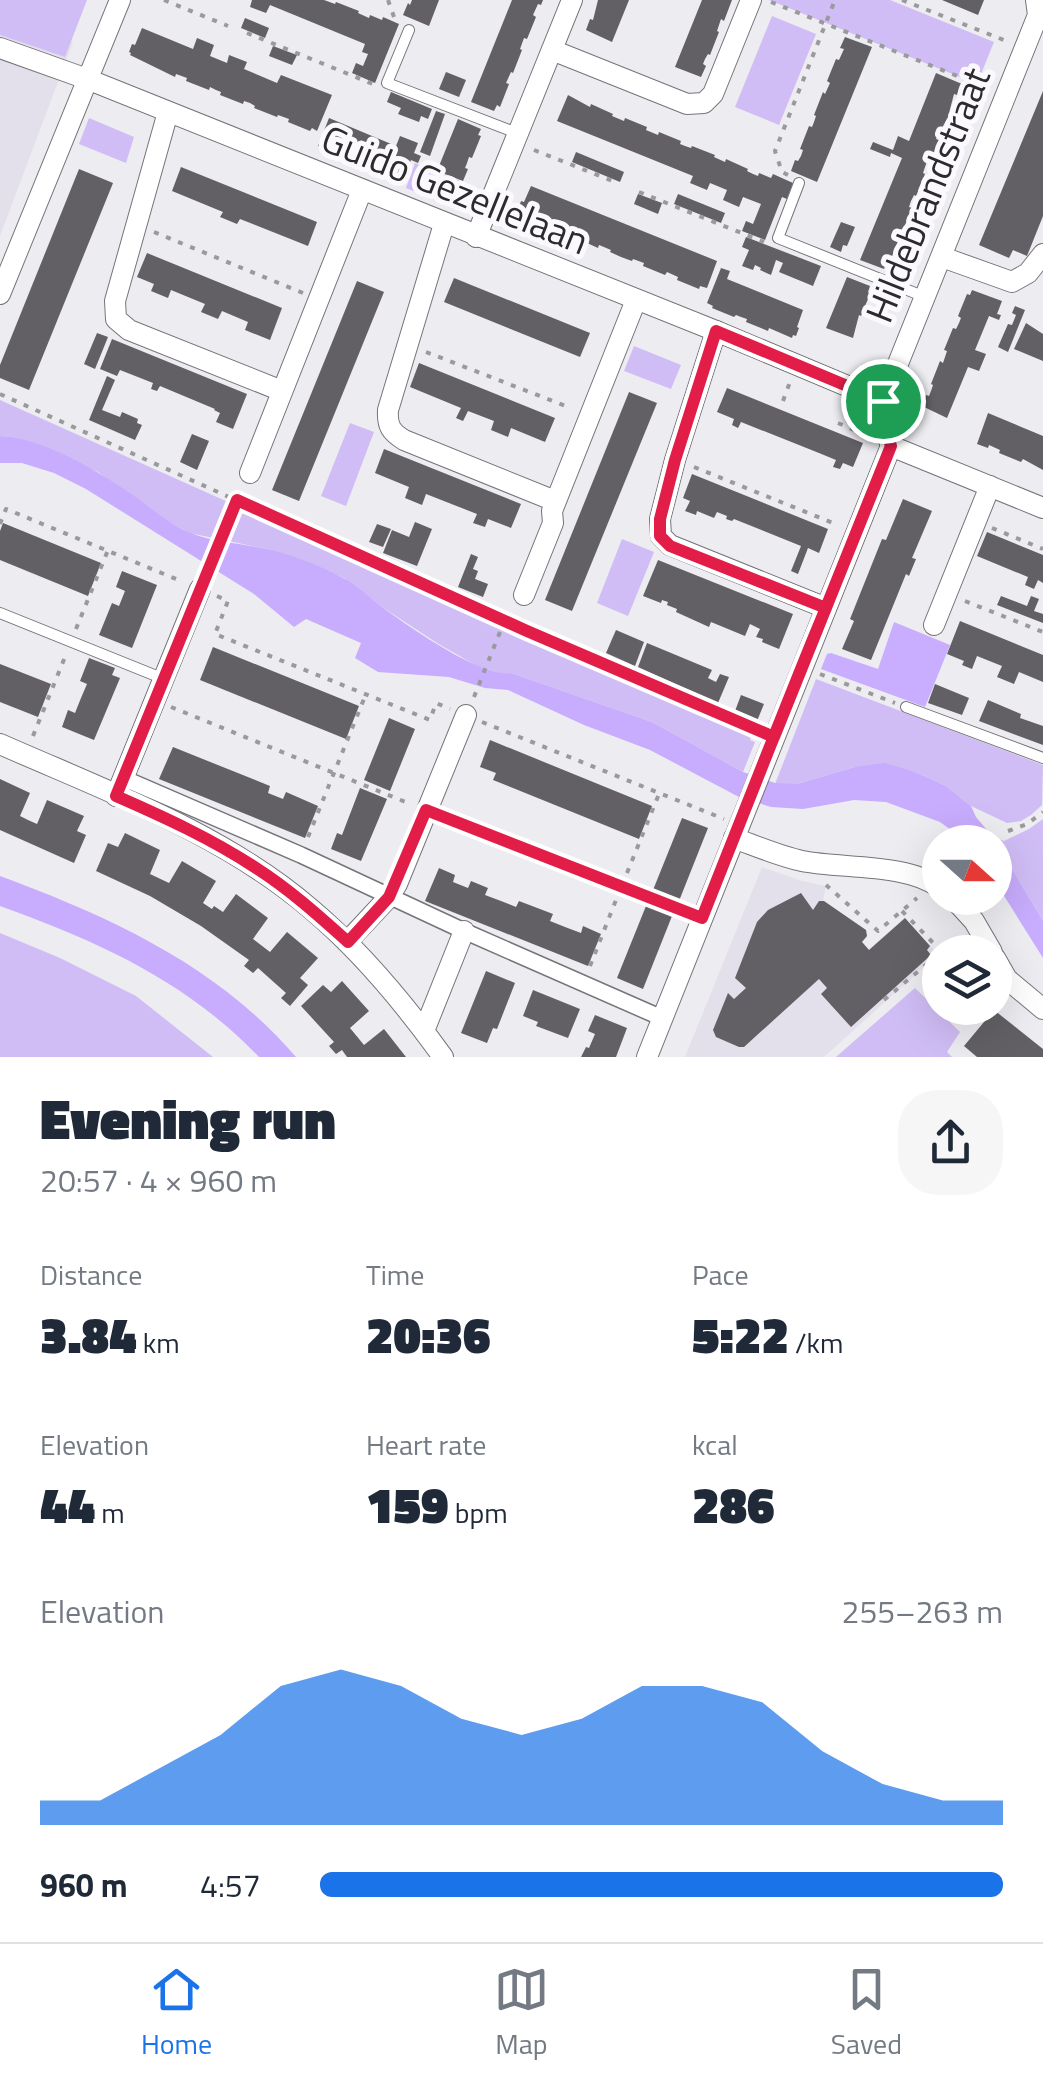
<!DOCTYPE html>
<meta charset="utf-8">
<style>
body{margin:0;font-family:"Titillium Web",sans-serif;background:#f6f6f7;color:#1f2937;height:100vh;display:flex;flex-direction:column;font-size:38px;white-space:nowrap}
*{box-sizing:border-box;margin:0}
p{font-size:32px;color:#747a83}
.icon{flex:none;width:55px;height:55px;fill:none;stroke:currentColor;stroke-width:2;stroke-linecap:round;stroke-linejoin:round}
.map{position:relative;height:1057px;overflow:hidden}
.drawer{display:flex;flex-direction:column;background:#fff;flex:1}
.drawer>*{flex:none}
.needle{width:65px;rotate:111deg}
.buttons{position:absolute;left:922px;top:825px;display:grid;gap:20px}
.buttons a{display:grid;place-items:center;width:90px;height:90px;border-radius:50%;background:#fff;box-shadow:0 10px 40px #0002;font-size:50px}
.pin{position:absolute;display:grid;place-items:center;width:85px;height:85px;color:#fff;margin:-42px;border:5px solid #fff;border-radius:50%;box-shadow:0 2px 10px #0007}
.round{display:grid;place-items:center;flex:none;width:105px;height:105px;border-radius:40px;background:#f6f6f7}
.overview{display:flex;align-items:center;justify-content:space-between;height:170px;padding:0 40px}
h1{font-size:55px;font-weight:800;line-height:75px}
.figures{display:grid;grid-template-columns:repeat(3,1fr);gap:15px;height:170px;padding:10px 40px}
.figures div{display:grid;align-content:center}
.figures b{font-size:50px;font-weight:800}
.figures small{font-size:28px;font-weight:400}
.figures p{font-size:28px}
.chart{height:280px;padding:20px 40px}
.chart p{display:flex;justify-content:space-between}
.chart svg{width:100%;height:180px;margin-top:10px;fill:#1a73e8;opacity:.7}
ul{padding:0 40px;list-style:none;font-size:32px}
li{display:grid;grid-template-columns:160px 120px 1fr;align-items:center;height:75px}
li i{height:25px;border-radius:12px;background:#1a73e8}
.tabs{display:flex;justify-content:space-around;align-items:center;height:140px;border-top:2px solid #e0e1e3;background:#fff;font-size:28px;color:#747a83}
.tabs a{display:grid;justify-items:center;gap:5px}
.tabs .on{color:#1a73e8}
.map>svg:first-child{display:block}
.built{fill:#e3e0ec}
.green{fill:#d0bdf6}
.forest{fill:#c9adfe}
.water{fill:#c8acfd}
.building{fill:#626064}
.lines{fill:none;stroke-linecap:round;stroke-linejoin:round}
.service-casing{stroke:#767479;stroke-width:12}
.pedestrian-casing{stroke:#767479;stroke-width:18}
.minor-casing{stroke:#767479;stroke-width:22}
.path{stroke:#9a9a9d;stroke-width:4;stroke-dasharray:5 8;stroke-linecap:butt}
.service{stroke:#fff;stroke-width:10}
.pedestrian{stroke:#fff;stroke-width:15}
.minor{stroke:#fff;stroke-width:20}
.route-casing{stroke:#fff;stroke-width:20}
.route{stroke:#e11d48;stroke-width:12}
.labels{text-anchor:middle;stroke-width:10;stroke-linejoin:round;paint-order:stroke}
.street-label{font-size:38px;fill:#2b2b2c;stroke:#fbf9fe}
</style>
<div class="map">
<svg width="1043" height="1057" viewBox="0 0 1043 1057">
<rect width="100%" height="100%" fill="#edecf1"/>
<!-- built -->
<g class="built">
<polygon points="0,16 73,42 0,236"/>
<polygon points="762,867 802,881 826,886 823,901 866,930 867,936 862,942 869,949 905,918 938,954 824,1057 685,1057"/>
</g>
<!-- green -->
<g class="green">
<polygon points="0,0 87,0 65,57 0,35"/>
<polygon points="769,0 890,0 994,42 977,84"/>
<polygon points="772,16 816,34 779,125 735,107"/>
<polygon points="89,118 134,137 126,163 79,144"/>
<polygon points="415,163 469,184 459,209 406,188"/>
<polygon points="634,346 681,365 671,389 624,371"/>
<polygon points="0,400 751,736 750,740 755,742 743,772 652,722 511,673 503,674 477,666 437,643 379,605 344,578 267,549 189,533 163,519 98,472 10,437 0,436"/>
<polygon points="350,423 374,432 346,506 321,496"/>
<polygon points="622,539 654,552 628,616 597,603"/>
<polygon points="816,679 1043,765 1042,805 1031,815 1021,821 1007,823 971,806 946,786 915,772 855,767 797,784 775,784"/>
<polygon points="1043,819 1043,921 993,837 1004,841 1029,829"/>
<polygon points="0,933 60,958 136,996 213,1057 0,1057"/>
<polygon points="915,988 960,1032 947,1052 952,1057 836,1057"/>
</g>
<!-- forest -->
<polygon class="forest" points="894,622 950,645 925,707 821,669 827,654 831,653 878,669"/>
<!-- water -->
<g class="water">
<path d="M0 436C44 438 102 473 137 498 154 510 169 524 188 532 211 542 238 543 262 548 288 553 318 565 341 577 355 583 366 595 378 604 405 624 479 677 511 673L652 722 743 772 775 783 797 784 855 767 885 763 915 772 946 786 971 806 976 817 993 837 1043 921V958L1001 891 995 877V842H968L940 822 886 802 854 800 803 809 771 807 739 797 650 750 584 725 508 690 485 688 449 677 378 672 355 658 361 643 306 619 294 627 254 594 86 489 54 473 22 463H0Z"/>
<path d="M0 876C111 917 218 966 296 1057H259C185 980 99 942 0 906Z"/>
</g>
<!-- building -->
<g class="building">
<polygon points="252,0 324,0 335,4 336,2 359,11 358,13 369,18 370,15 382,20 383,17 399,24 375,83 352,73 356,63 363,66 368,54 362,52 365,44 270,5 266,13 250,7"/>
<polygon points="412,0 439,0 429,26 403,15 408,3 410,5"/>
<polygon points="512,0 543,0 541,5 538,4 533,15 536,17 527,39 524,38 520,49 522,50 513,73 511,72 506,83 509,84 500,107 497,105 494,111 471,102"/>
<polygon points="598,0 629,0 612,42 586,30 590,19 593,20"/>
<polygon points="702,0 732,0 724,21 721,19 717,31 719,32 710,55 708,54 705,59 703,64 706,66 701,77 675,67"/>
<polygon points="942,0 984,0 978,15"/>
<polygon points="245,18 269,28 265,38 241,28"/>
<polygon points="142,28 193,49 197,38 214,45 210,56 227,63 229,55 247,62 244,69 277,83 281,75 332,95 317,131 312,128 310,131 288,122 289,119 278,115 277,117 254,108 255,106 250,103 244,101 243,104 220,95 221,92 216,90 210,87 209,90 186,81 187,78 176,74 175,77 130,55 131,53 129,52 132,44 135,45"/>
<polygon points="845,37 872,47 817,182 791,171 795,160 798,161 801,156 803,150 800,149 809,126 812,127 814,122 816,116 814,115 823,92 825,94 830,83 827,81 836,59 839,60 844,49 840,48"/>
<polygon points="273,46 297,55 292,65 269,56"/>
<polygon points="446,72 466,80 459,97 439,89"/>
<polygon points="936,73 962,84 957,95 954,94 948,117 936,139 939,140 930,162 927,161 923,173 925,174 916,196 914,195 911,201 909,207 912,208 903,230 900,229 897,235 895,240 898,241 889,264 886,263 884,269 860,260 902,158 891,153 890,157 870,149 873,142 893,150 898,136 909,141"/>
<polygon points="1043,91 1043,216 1027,256 1013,250 1009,258 979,245"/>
<polygon points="391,92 432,109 428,119 421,116 419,122 398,114 401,108 387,102"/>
<polygon points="568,95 590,107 591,104 613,114 612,116 624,121 625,118 647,127 646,130 658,135 659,132 681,141 680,144 685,146 691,148 692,146 715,155 714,157 725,162 726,159 748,169 747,171 753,174 758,176 759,173 771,178 773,174 793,183 787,199 782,197 765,240 742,231 746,221 753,224 761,204 743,197 739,207 723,200 727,190 710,183 707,190 690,183 693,176 557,121"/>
<polygon points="436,111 445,114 430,156 420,152"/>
<polygon points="329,118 396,146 400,136 418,143 414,153 421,156 418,163 411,160 407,170 410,171 407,179 404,178 403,180 380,171 379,173 356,164 357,162 346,157 345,160 322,151 323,148 318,146"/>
<polygon points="458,119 481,129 478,135 481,136 472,158 469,157 467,163 465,168 468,169 463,181 437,171"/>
<polygon points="576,152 624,172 620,182 572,162"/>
<polygon points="181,167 317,222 308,246 240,219 237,224 220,217 223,212 172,191"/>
<polygon points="79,169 113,183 29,390 0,378 0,365"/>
<polygon points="531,186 717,261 707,288 700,286 699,289 677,280 678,277 667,272 665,275 643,266 644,263 633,259 632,261 621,257 610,252 611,250 599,245 598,248 576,238 577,236 565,231 564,234 520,213 521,211 518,210 521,201 524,202"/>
<polygon points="638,194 662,203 658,214 634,204"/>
<polygon points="678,194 725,213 721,223 674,204"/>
<polygon points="841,222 855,227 847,246 843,245 841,252 830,247"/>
<polygon points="746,237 821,266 813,286 779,272 783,263 776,260 771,275 760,270 761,268 755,265 753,270 742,266 749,250 742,247"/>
<polygon points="147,253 282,308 270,340 245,330 248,322 222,311 218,319 201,312 205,304 171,290 168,298 151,291 154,284 137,277"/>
<polygon points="721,268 730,271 727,279 803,310 797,327 799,328 796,336 793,335 792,338 769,328 768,331 746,322 747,319 741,317 736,315 734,317 712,308 713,306 707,303"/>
<polygon points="847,277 870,286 868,292 870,294 861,316 859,315 853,338 826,328"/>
<polygon points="454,278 590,333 580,357 444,302"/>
<polygon points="357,281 384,292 299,501 272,490"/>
<polygon points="972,290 1002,301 997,314 1001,315 999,320 989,316 975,350 986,354 979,371 968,367 947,418 922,406 926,395 929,396 931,391 933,385 931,384 940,361 943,363 947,351 944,350 953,328 956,329 959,323 961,318 958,316 967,294 970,295"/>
<polygon points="1015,306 1025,310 1008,352 998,347 1008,324 1012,325 1016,315 1012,313"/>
<polygon points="1026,323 1043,334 1043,361 1014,349"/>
<polygon points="97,333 108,337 95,369 84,364"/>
<polygon points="112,339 247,394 233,429 216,422 220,413 214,410 215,409 160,386 157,391 151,389 153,383 120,370 117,376 100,369"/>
<polygon points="419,363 555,418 545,442 511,428 508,437 491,430 494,421 468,411 463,421 456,418 461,408 410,387"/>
<polygon points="107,376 115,380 102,410 120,417 122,412 138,419 137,423 142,425 135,440 89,420"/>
<polygon points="727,388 863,443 853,467 843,463 840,469 833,467 836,460 819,453 741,422 738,428 732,425 734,419 717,412"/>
<polygon points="629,392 657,403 572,611 545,600"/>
<polygon points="988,413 1043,436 1043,470 1023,459 1021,462 999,453 1000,450 989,445 988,448 977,444"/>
<polygon points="192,434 209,441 197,470 180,462"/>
<polygon points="384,449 521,504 511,528 488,519 485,527 473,523 477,514 426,494 422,505 405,498 409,487 375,473"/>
<polygon points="692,474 828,529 819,553 808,548 798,574 791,571 801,546 734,519 732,521 726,519 727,516 717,512 714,518 697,511 696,515 685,511 690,501 683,498"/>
<polygon points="903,499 932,511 912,558 916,559 909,576 906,574 871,660 842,649 854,621 850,619 882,539 886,540"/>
<polygon points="415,522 432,529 417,566 383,553 392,530 409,537"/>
<polygon points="3,523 101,563 88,596 0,560 0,531"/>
<polygon points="377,524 391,529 383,547 369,542"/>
<polygon points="987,532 1043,555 1043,583 1038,580 1034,589 1025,585 1028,577 977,556"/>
<polygon points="471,554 478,557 473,569 478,571 475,579 488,584 483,597 458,587"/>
<polygon points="658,560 793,614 779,649 762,642 763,639 756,637 760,629 750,624 745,636 711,622 709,627 676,612 677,609 667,605 668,602 662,600 661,603 643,596"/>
<polygon points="122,571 157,585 132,648 99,635 112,603 119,606 125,591 116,587"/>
<polygon points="1001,596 1027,606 1031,596 1039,599 1034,611 1043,614 1043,623 997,605"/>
<polygon points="960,621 1043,655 1043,682 1019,672 1014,684 997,677 1002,666 977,656 972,669 962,665 964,661 947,654"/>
<polygon points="616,630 644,642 635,666 606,653"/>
<polygon points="647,643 712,670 708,678 716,682 720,674 729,677 718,703 638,667"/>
<polygon points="213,647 359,706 346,739 200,680"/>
<polygon points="89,658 115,668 112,675 120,678 94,740 62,727 68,710 75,713 81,698 87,684 80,681"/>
<polygon points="0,664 51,684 38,717 0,702"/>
<polygon points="935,684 969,698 962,715 928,703"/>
<polygon points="741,695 764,704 757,721 735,711"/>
<polygon points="988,700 1021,714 1020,718 1043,726 1043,745 979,721"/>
<polygon points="389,718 415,729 390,791 364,780"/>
<polygon points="490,740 652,806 639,839 493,780 496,773 480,767"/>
<polygon points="173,747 270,786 268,793 283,799 286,792 318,806 305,838 159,779"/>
<polygon points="0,779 30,793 20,816 28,820 37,824 47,800 84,816 77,831 86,835 74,863 0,830"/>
<polygon points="360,788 387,799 361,861 331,849 337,833 342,835"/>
<polygon points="682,818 708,828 677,906 651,895"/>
<polygon points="125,833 160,850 150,874 169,883 182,861 216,881 203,903 212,909 214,906 223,912 236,894 268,918 253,939 270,952 287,932 318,958 300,978 308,985 290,1006 281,998 286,993 258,968 253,973 244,966 249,960 201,926 150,896 96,871 108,843 118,847"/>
<polygon points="439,868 455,875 453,882 468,888 471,881 488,888 485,895 501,901 516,907 519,901 553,914 550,921 565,927 581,933 583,926 601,934 588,966 425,901"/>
<polygon points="801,893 813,910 819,901 824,901 866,930 867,936 862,942 869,950 905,918 930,946 927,950 931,955 851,1027 821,994 827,988 819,979 744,1047 739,1047 716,1037 713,1030 728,993 734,999 746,988 735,978 757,922 768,910"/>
<polygon points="648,901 674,911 643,989 617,978"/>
<polygon points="486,971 515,983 497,1029 493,1028 487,1043 461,1033"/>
<polygon points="342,981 369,1011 350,1028 364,1045 384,1029 406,1057 347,1057 342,1050 336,1054 329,1046 334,1042 301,1006 323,985 331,992"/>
<polygon points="533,990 580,1009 568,1038 536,1026 538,1022 523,1016"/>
<polygon points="994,1010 1043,1049 1043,1057 977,1057 964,1046"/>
<polygon points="595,1015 627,1028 616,1057 581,1057 586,1047 589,1048 595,1034 588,1031"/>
</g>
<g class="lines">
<!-- service casing -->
<g class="service-casing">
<g id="service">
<polyline points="409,30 387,83 517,133"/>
<polyline points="799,183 778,238 925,297"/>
<polyline points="0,613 164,679"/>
<polyline points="906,707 1043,758"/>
<polyline points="427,811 621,888"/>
</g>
</g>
<!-- pedestrian casing -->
<g class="pedestrian-casing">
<polyline id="pedestrian" points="123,778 301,855 464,931 662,1018"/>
</g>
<!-- minor casing -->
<g class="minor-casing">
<g id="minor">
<polyline points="1036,0 1038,15 883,401 881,417 891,446 1043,508"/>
<polyline points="0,48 87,79 716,331 883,401"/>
<polyline points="552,50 687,104 704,103 713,94 751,0"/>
<polyline points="168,112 115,301 116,319 129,330 282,391"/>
<path d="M444 224 388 410C387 426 391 432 404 440L555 501"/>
<polyline points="476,237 572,0"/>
<polyline points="942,257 1012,282 1028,273 1043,254"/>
<polyline points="0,294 120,0"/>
<polyline points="716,331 675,460 660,519 661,536 670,545 826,608"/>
<polyline points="250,473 362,190"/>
<polyline points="524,595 553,523 552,511 636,300"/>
<polyline points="934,625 990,486"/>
<path d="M0 744C106 791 221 832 311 909 362 952 404 1003 443 1057"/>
<polyline points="116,796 200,589"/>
<path d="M734 838C756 846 779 856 802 861 842 869 907 863 940 888"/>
<polyline points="953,898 974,921 992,952"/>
<polyline points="347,942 389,897 397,884 466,715"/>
<polyline points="995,958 1007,979 1043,1009"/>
<polyline points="424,1031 464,931"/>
<polyline points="647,1057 891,446"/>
</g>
</g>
<!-- path -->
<g class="path">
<polyline points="164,0 228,26"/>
<polyline points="388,0 394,17 400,19"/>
<polyline points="902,0 1009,42"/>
<polyline points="771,2 990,89"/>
<polyline points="247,33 373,84"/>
<polyline points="534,150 618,183"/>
<polyline points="788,175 782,172 775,151 835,0"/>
<polyline points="639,192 764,242"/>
<polyline points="154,232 303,293"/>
<polyline points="426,352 571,408"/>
<polyline points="0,394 527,631 759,731"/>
<polyline points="783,401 790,382"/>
<polyline points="838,423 866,435"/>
<polyline points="694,467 838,525"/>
<polyline points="0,524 6,509 181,581"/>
<polyline points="992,528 1043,549"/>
<polyline points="208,571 241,492"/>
<polyline points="217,596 228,601 215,634 430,720 436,703 450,709"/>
<polyline points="965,601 1043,632"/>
<polyline points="76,629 108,550"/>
<polyline points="820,674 895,703"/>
<polyline points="474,697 504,622"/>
<polyline points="171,707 408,803"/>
<polyline points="482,722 724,819"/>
<polyline points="33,736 65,657"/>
<polyline points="1008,831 1027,824 1043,812"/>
<polyline points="308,837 366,694"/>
<polyline points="627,873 659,794"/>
<polyline points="826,885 878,931 917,898"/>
<polyline points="635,893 682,911"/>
<polyline points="902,911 942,952"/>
<polyline points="941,952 960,935"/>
<polyline points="590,966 616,900"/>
<polyline points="884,1000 940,953"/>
</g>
<!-- service -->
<use href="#service" class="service"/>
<!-- pedestrian -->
<use href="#pedestrian" class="pedestrian"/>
<!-- minor -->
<use href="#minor" class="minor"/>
</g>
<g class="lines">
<!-- route casing -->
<g class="route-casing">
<path id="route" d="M883 401 882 417 891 446 774 737 527 631 237 500 116 796C164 817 212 839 256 868 289 889 319 916 348 942L389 897 426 810 702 918 769 749C788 702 806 655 826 608L670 546 660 536V519L675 460 716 331 883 401"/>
</g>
<!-- route -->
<use href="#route" class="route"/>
</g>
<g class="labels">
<!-- street labels -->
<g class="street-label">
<text transform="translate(455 190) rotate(22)" y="13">Guido Gezellelaan</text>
<text transform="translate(928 195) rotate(-68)" y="13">Hildebrandstraat</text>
</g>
</g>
</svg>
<div class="buttons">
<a><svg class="needle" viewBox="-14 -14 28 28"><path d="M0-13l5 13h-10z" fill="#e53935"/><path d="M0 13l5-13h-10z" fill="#747a83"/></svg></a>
<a><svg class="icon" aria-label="layers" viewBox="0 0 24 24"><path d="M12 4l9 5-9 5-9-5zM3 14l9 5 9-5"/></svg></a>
</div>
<div class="pin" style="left:883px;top:401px;background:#1e9e55"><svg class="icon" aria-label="arrive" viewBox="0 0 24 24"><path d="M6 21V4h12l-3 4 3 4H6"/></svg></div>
</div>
<section class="drawer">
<div class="overview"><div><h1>Evening run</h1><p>20:57 · 4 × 960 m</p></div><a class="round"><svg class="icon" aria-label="share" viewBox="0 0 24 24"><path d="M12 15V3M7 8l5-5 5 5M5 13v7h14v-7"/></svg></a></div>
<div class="figures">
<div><p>Distance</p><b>3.84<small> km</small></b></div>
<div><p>Time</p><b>20:36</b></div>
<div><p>Pace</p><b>5:22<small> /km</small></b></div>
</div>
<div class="figures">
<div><p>Elevation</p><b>44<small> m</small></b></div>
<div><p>Heart rate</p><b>159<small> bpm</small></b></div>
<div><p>kcal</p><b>286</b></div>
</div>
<div class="chart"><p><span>Elevation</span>255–263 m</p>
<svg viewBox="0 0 160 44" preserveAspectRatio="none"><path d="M0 44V38L10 38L20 30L30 22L40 10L50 6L60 10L70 18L80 22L90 18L100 10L110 10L120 14L130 26L140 34L150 38L160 38V44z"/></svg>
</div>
<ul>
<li><b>960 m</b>4:57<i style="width:100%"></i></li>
</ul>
</section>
<nav class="tabs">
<a class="on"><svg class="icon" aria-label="home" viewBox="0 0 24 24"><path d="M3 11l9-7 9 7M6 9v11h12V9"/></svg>Home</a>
<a><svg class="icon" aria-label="map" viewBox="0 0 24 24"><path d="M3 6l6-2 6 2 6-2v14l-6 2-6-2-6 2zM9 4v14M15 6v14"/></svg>Map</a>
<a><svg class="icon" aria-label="saved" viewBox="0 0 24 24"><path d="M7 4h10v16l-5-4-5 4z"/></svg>Saved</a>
</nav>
